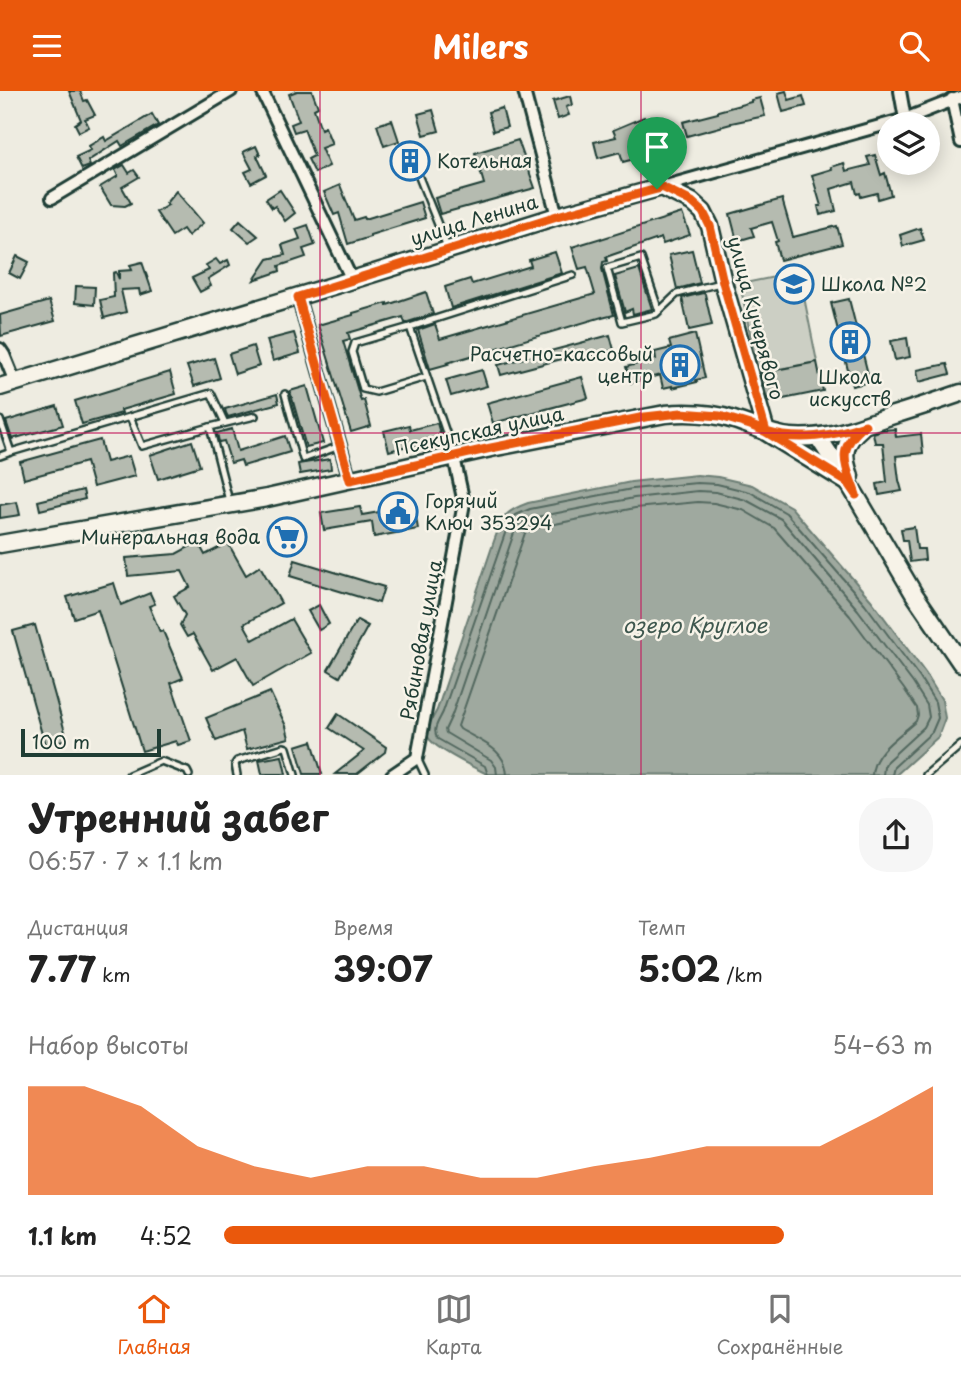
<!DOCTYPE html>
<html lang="ru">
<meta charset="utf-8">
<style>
body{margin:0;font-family:"Playpen Sans",sans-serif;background:#f6f6f6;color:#222;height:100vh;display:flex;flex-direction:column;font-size:26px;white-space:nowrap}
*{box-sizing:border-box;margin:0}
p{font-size:23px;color:#767676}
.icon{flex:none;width:38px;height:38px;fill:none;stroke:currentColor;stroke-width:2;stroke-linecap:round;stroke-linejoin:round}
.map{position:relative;height:684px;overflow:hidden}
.sheet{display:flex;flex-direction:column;background:#fff;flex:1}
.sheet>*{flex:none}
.tools{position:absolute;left:877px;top:21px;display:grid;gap:14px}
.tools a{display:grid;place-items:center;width:63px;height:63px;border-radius:50%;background:#fff;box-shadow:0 4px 18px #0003;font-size:35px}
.scale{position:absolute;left:21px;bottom:18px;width:140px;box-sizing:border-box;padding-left:7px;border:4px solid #1f3d34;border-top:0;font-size:19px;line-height:24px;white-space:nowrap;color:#1f3d34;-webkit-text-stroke:5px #f7f3e8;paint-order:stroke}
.pin{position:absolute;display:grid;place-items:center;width:60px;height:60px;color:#fff;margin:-72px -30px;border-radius:50% 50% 50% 0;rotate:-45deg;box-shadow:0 0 7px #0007}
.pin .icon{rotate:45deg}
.round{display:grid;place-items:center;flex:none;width:74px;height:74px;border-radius:28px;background:#f6f6f6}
.overview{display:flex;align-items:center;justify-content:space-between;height:119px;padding:0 28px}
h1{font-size:38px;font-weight:700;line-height:52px}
.figures{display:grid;grid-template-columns:repeat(3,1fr);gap:10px;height:119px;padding:7px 28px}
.figures div{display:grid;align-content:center}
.figures b{font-size:35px;font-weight:700}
.figures small{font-size:19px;font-weight:400}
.figures p{font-size:19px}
.chart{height:196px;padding:14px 28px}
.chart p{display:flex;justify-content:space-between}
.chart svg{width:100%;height:126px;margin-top:7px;fill:#ea580c;opacity:.7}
ul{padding:0 28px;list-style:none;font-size:23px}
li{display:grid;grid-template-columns:112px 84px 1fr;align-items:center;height:52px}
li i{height:18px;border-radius:9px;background:#ea580c}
header{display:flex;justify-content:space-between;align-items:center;height:91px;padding:0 28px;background:#ea580c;color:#fff;font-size:32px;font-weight:700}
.menu{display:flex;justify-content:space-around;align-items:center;height:98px;border-top:2px solid #e0e0e0;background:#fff;font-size:19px;color:#767676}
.menu a{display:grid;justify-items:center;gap:4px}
.menu .selected{color:#ea580c}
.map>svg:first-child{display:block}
.green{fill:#cccfc4;stroke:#76867c;stroke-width:2}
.water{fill:#9fa99f;stroke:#6c7e74;stroke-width:2}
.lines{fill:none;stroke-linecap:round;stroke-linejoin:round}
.shore{stroke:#52685f;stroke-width:2}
.building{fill:#b5bbb0;stroke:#1f3d34;stroke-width:2}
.lane-casing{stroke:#1f3d34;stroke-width:10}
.street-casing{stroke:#1f3d34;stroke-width:16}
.secondary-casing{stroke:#1f3d34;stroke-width:21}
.lane{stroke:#f7f3e8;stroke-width:5}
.street{stroke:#f7f3e8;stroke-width:10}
.secondary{stroke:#f7f3e8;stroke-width:16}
.route-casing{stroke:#fff;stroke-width:14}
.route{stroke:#ea580c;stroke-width:9}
.grid{fill:none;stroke:#c2185b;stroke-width:2;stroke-opacity:0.55}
.labels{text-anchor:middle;stroke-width:5;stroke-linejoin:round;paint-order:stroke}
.poi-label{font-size:19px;fill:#1f3d34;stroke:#f7f3e8;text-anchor:start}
.street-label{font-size:19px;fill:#1f3d34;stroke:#f7f3e8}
.water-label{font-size:21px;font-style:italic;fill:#3f584f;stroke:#f7f3e8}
</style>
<header><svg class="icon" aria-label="menu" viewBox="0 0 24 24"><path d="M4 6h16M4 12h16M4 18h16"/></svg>Milers<svg class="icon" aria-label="search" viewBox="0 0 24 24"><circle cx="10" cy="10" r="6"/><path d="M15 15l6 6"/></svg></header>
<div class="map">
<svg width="961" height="684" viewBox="0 0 961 684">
<rect width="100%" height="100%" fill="#eeece1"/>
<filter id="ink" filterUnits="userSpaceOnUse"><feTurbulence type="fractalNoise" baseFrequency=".0143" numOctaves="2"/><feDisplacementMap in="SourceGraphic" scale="14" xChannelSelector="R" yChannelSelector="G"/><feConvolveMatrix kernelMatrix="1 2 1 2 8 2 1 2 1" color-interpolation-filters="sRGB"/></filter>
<g filter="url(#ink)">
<!-- green -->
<polygon class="green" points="799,181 817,271 758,282 740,193"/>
<!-- water -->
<path class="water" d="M697 384 718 386 752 394 791 416 871 509 926 583 942 609 945 627 938 646 896 684 487 683C475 677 433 657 428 646 425 637 433 627 437 619L494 450C503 426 503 421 528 412L631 391Z"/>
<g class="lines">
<!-- shore -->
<g class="shore">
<path d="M488 684 485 675 438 648C431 639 439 630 443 621L509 431 516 424 530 418 632 398 697 392 717 393 750 401 786 422 865 513 920 587 935 611 938 627 932 641 894 676 892 684"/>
<polyline points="497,684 496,676 491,669 446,642 445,639 452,624 516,436 521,431 532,427 634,407 698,400 716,401 746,409 781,428 858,519 913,592 927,614 929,626 924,636 887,670 884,676 883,684"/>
<path d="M507 684C506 657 479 650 460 638L458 635 525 442 535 437 635 417 698 411 714 412 743 419 774 437 850 525 904 598 917 617 918 624 916 630C900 645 873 660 872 684"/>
</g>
</g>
<!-- building -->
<g class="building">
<polygon points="69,0 80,0 84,10 87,9 95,24 85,28 89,36 79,41 75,33 81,29"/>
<polygon points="297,0 312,0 318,16 314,18 321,38 325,36 332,53 321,57 329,75 315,82 308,68 314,65 304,38 294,41 291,33 299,30 289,3"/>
<polygon points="786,0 789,9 803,5 806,15 783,21 778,2"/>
<polygon points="570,5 572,14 566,16 569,24 558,28 553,10"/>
<polygon points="760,7 765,25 731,32 731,33 687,45 683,31 718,22 718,20 751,11 751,9"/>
<polygon points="502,17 507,36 493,40 488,21"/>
<polygon points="433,19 439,40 424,44 418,23"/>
<polygon points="152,23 158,34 122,55 119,50 88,70 90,75 82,78 76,66 91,59 89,55 104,46 106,50"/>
<polygon points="644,26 647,32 651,31 656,42 668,39 671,50 657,54 660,61 623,71 620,61 598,67 594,51 616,46 613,39"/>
<polygon points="392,29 399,50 384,55 377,34"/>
<polygon points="518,49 535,97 440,123 435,107 484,93 475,62"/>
<polygon points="256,55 260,64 257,65 266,84 251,92 245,81 252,78 243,61"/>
<polygon points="875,64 881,84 885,82 891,104 878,108 877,102 861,106 860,102 857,103 854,91 831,98 836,120 820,124 818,115 821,115 812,84 832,78 831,76 844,72 846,80 870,74 867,66"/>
<polygon points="124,74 129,82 134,79 139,86 122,96 131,112 125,115 111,114 100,96 118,85 115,79"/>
<polygon points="340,94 354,129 364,126 365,128 420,111 425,127 370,144 370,146 348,153 339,122 334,124 324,101"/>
<polygon points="280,99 295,122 285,130 275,115 272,117 266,108"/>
<polygon points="176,100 203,132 188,145 183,138 172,145 156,121 168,114 166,112"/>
<polygon points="782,108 793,146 837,135 842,153 780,169 775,151 778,150 772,131 751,137 754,145 737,150 730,123"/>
<polygon points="682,122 690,144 663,153 661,147 606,166 607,170 603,171 602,178 614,224 602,227 602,226 447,272 448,273 430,278 418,239 435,233 440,248 595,203 587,176 579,178 572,156 601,147 601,148"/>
<polygon points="240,129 258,145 249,151 233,137"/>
<polygon points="308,134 315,154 303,158 306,166 279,175 280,180 254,189 268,168 285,164 282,154 300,148 296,138"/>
<polygon points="920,137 924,149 903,155 900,144"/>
<polygon points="692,159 700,192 677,198 669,164"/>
<polygon points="555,161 562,182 451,217 445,196 470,188 472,193 531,175 529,169"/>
<polygon points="17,165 29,171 20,188 9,182"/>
<polygon points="216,168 220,173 228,169 230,174 208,188 211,195 200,201 192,187 209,179 206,174"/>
<polygon points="142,171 152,200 140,204 139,198 121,199 126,221 104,227 100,209 114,206 113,182 116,181 119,188 119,180 132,179 130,174"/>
<polygon points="639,178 652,218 633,223 632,218 625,221 615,185"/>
<polygon points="76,195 95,196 94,214 75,212"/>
<polygon points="426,201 433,223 405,232 403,226 348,242 350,248 343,250 361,310 364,309 371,335 351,341 318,234 353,224 353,222 387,212 387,214"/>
<polygon points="703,202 705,203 712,234 689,239 682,207"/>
<polygon points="849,208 870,291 852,295 831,212"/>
<polygon points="49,210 55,230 1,245 0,224"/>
<polygon points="294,242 300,262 273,270 267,249"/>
<polygon points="695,243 705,287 696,289 697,291 672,297 672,295 663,297 660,284 631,292 626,276 656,268 655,261 671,257 669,250"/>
<polygon points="610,244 614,259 578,268 577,264 501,284 498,274"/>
<polygon points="907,247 910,266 895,269 891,250"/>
<polygon points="253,255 259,275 235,283 229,263"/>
<polygon points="214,267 220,287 194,295 187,275"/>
<polygon points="817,271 823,300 768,311 760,282"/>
<polygon points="947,273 950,283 919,291 917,279"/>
<polygon points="482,279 487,295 451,305 446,289"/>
<polygon points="170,281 176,303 121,319 122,322 82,333 75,310"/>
<polygon points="582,286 588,307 493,332 487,312"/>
<polygon points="307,295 323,352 306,356 290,300"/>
<polygon points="277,303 279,312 228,326 226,322 225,318"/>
<polygon points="57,315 63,334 12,348 6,330"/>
<polygon points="437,332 442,349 416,356 415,353 389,360 384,340 409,334 410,339"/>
<polygon points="232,338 238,360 285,345 290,361 243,375 241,369 231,372 224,350 219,351 217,342"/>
<polygon points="895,338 896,346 921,343 923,362 896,365 899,389 902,400 879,404 877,393 887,391 883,352 875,352 873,342 883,339"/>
<polygon points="100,349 106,371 129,365 135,385 93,396 86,371 24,388 20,371"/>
<polygon points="192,350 200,375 158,388 150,364"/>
<polygon points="330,368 331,378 300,383 298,373"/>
<polygon points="83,399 85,408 40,419 38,410"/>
<polygon points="17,411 20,424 0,427 0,414"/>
<polygon points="414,415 418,438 374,446 372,431 324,439 321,422 360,416 362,424"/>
<polygon points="914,436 917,458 924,458 925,469 910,471 907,449 903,449 901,438"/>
<polygon points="198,451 205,464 228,452 246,484 260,475 281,512 244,533 253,549 291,528 311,562 253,595 237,566 213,579 193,543 187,546 180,534 185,524 174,505 190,496 182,480 128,485 126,467 176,463"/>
<polygon points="295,469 384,496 379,512 290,485"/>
<polygon points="114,492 121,514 150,502 155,513 149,515 160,541 163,540 183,587 171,592 191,650 178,654 176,650 142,660 98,519 74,527 67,506"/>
<polygon points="319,514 329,533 319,539 308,520"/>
<polygon points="357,529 368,535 340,586 328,579"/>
<polygon points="35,534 67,648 45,654 13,540"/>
<polygon points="270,601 286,635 289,647 247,658 242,640 216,650 206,627"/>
<polygon points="338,623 386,656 385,661 357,683 335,683 364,660 329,637"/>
<polygon points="312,650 322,683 304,683 296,655"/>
<polygon points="282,665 286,683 262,683 259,669"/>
</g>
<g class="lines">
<!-- lane casing -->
<g class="lane-casing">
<g id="lane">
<polyline points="417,81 447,156"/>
<polyline points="659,220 641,167 607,177 622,231 656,223 677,203 720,192"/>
<polyline points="410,236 355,252 352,261 363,298 376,301 426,286"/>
<polyline points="285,303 303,368 340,355"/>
<polyline points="130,326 142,355 210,336"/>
<polyline points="0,329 11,361 211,302 225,332"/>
<polyline points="453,362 410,236 573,184"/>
<polyline points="0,365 11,361"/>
<polyline points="229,410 210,336 255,325"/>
<polyline points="417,667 425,684"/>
<polyline points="129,684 161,670 187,680 189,684"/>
<polyline points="237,684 235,673 237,670 284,656 287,657 295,684"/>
<polyline points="926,684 961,654"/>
</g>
</g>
<!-- street casing -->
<g class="street-casing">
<g id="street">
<polyline points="262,0 352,189"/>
<polyline points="524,0 557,125"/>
<polyline points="900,0 905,28"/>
<polyline points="952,8 961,51"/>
<polyline points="662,96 905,28 961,6"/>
<polyline points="52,107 231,0"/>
<polyline points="298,206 350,389"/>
<polyline points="0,258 4,264 15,291"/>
<polyline points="392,684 417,667 464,412 454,366"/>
</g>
</g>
<!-- secondary casing -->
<g class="secondary-casing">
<g id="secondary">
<polyline points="0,296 352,189 557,125 662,96 692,111 703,121 710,135 723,191 766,341 847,391"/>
<polyline points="818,346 851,396 914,503 961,572"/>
<path d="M850 385C842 364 843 352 861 337"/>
<path d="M0 453 267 407 491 357 665 323C688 321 712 322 734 329 753 335 770 344 790 346 823 349 854 338 884 327 910 319 935 311 961 302"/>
</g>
</g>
<!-- lane -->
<use href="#lane" class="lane"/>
<!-- street -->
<use href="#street" class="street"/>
<!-- secondary -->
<use href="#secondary" class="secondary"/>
</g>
</g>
<g class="lines" filter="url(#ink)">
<!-- route casing -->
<g class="route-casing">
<path id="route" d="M657 98 557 125 298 206 350 389 491 357 645 326 681 322 720 325 750 334 766 341 847 391 856 404C845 372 835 358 865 334 832 345 800 351 766 341L723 191 710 135 703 121 692 111 662 96 657 98"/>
</g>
<!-- route -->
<use href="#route" class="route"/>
</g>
<!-- grid -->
<path class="grid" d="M320 0V684M641 0V684M0 342H961"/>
<!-- icons -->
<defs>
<g id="building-ring" transform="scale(2.0125)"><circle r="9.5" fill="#f7f3e8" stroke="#1f6fb2" stroke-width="1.5"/><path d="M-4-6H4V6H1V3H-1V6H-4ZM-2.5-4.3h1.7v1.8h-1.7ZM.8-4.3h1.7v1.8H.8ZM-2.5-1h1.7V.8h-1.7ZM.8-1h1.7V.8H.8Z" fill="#1f6fb2"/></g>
<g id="school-ring" transform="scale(2.0125)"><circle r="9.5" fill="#f7f3e8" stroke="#1f6fb2" stroke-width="1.5"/><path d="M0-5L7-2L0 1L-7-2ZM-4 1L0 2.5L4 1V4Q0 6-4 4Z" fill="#1f6fb2"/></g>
<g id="civic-ring" transform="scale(2.0125)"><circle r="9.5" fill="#f7f3e8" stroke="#1f6fb2" stroke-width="1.5"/><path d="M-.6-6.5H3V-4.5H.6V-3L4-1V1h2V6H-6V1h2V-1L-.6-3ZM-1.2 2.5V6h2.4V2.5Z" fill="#1f6fb2"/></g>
<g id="supermarket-ring" transform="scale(2.0125)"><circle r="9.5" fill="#f7f3e8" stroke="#1f6fb2" stroke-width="1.5"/><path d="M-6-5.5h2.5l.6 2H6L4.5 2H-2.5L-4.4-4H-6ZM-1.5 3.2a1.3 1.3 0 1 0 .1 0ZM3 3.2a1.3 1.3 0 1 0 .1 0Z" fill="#1f6fb2"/></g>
</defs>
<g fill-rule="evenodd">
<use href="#building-ring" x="410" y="70"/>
<use href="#school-ring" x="794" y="193"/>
<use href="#building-ring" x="850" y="251"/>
<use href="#building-ring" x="680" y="274"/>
<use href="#civic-ring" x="398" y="421"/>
<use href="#supermarket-ring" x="287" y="446"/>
</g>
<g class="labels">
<!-- poi labels -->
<g class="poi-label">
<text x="437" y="77">Котельная</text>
<text x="821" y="200">Школа №2</text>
<text x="653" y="270" text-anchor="end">Расчетно-кассовый<tspan x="653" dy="22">центр</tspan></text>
<text x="850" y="293" text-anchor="middle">Школа<tspan x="850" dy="22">искусств</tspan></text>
<text x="425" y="417">Горячий<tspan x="425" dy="22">Ключ 353294</tspan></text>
<text x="260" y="453" text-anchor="end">Минеральная вода</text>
</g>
<!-- street labels -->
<g class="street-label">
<text transform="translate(474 129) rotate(-17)" y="7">улица Ленина</text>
<text transform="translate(756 227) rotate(75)" y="7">улица Кучерявого</text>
<text transform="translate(479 340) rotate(-12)" y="7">Псекупская улица</text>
<text transform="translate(421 549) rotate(-80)" y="7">Рябиновая улица</text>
</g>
<!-- water labels -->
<g class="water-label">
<text x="695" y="542">озеро Круглое</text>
</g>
</g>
</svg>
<div class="tools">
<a><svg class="icon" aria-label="layers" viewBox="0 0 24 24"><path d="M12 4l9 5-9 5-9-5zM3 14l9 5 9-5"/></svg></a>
</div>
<div class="scale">100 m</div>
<div class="pin" style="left:657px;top:98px;background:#1e9e55"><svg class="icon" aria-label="arrive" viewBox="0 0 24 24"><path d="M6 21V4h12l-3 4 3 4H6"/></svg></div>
</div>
<section class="sheet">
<div class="overview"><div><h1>Утренний забег</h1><p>06:57 · 7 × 1.1 km</p></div><a class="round"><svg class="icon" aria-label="share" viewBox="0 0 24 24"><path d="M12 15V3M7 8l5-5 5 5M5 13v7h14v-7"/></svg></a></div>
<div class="figures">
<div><p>Дистанция</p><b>7.77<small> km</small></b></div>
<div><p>Время</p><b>39:07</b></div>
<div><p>Темп</p><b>5:02<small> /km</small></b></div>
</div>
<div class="chart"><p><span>Набор высоты</span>54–63 m</p>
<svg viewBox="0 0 160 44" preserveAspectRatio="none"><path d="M0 44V6L10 6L20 13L30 27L40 34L50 38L60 34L70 34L80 38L90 38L100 34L110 31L120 27L130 27L140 27L150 17L160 6V44z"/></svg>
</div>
<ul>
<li><b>1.1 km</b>4:52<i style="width:79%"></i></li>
</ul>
</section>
<nav class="menu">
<a class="selected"><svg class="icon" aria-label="home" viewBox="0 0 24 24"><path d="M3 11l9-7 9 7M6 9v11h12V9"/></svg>Главная</a>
<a><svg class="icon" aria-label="map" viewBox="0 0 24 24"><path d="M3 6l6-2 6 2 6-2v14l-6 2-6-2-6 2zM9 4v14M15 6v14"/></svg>Карта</a>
<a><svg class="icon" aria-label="saved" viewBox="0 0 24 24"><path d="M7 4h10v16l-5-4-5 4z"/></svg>Сохранённые</a>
</nav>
